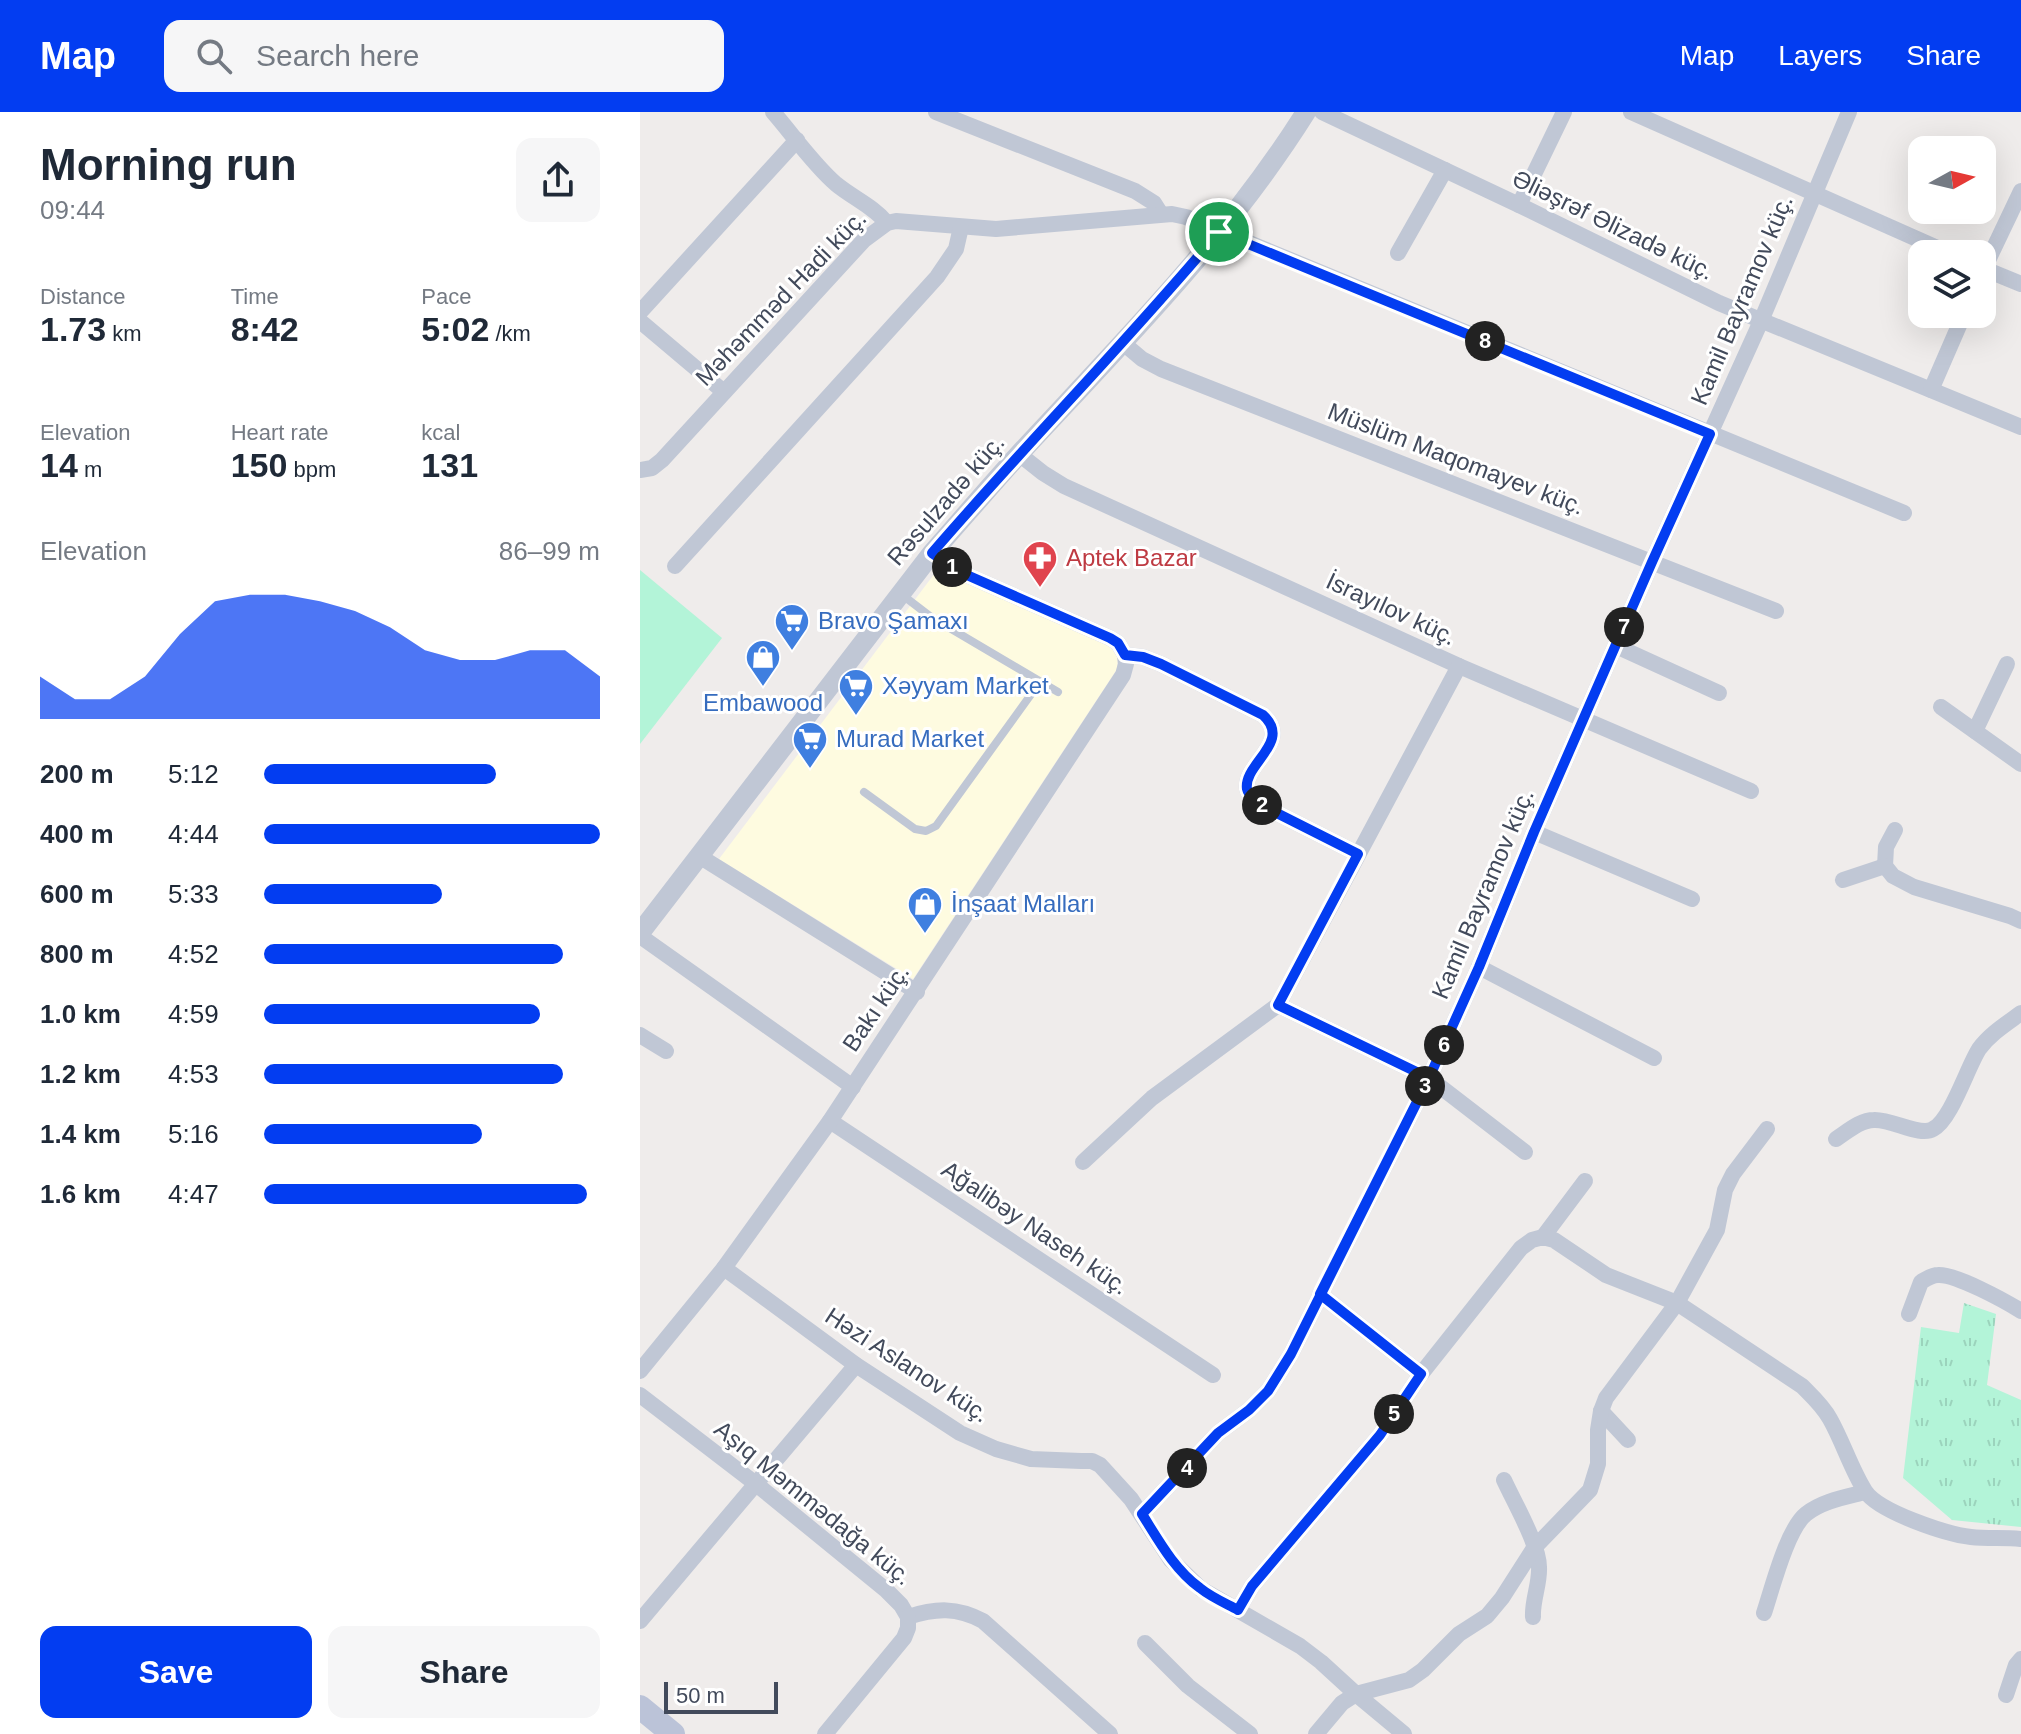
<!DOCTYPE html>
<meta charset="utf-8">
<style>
body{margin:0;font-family:Helvetica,sans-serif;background:#f6f6f7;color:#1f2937;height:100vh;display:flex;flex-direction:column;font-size:30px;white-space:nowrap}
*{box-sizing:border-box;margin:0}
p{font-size:26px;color:#747a83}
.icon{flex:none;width:44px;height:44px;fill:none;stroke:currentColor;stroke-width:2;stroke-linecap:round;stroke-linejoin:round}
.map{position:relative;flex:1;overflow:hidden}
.panel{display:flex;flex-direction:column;background:#fff;width:640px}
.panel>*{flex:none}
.needle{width:52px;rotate:82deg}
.fabs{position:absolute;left:1268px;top:24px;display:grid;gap:16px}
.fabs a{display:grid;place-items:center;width:88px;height:88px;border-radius:16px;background:#fff;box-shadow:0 8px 32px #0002;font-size:40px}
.scale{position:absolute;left:24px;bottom:20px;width:114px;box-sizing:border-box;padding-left:8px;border:4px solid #424a5b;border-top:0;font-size:22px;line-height:28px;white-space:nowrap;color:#424a5b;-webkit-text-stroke:6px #fff;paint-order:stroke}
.pin{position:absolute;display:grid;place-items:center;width:68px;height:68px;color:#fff;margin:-34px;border:4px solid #fff;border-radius:50%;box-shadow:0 2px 8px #0007}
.km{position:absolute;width:40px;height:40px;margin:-20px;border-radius:50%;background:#222;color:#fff;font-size:22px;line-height:40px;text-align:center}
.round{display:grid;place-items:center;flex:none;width:84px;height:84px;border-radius:16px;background:#f6f6f7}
.headline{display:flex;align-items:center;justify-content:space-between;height:136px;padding:0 40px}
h1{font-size:44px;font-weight:700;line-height:60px}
.stats{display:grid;grid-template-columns:repeat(3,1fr);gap:12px;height:136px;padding:8px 40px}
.stats div{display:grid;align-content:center}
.stats b{font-size:34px;font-weight:700}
.stats small{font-size:22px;font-weight:400}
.stats p{font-size:22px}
.chart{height:224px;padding:16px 40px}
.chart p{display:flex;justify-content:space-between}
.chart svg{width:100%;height:144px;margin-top:8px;fill:#033df1;opacity:.7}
.cta{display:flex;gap:16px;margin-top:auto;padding:16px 40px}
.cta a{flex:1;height:92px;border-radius:16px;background:#033df1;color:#fff;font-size:32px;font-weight:700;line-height:92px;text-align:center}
.cta a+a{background:#f6f6f7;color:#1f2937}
ul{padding:0 40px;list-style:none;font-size:26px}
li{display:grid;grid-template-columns:128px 96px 1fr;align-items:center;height:60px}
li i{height:20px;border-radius:10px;background:#033df1}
header{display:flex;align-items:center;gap:48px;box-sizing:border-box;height:112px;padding:0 40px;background:#033df1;color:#fff}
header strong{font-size:38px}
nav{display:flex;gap:44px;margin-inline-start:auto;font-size:28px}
.search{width:560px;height:72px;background:#f6f6f7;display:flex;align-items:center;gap:20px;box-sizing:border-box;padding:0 28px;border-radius:16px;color:#747a83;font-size:30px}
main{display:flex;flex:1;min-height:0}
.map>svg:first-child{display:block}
.commercial{fill:#fefbe0}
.grass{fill:url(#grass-tufts)}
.pitch{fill:#b3f4d8}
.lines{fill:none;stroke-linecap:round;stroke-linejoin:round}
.service{stroke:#c0c7d5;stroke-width:8}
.minor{stroke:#c0c7d5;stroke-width:16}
.tertiary{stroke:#c0c7d5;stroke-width:20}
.secondary{stroke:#bbc3d8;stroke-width:24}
.route-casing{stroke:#fff;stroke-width:16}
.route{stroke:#033df1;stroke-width:10}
.labels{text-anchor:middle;stroke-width:6;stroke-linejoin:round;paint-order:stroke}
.street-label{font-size:24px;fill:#424a5b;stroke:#fff}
.health-label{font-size:24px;fill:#be3a42;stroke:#fff;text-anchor:start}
.shop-label{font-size:24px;fill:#366cbe;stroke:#fff;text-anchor:start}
</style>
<header>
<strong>Map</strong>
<div class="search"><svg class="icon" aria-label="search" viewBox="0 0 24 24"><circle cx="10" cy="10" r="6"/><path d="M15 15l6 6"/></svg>Search here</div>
<nav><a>Map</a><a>Layers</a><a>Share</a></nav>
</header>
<main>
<section class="panel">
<div class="headline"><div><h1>Morning run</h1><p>09:44</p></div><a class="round"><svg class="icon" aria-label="share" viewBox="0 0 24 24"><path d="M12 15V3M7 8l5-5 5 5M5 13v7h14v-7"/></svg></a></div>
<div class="stats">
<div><p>Distance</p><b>1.73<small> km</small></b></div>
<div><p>Time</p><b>8:42</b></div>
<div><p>Pace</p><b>5:02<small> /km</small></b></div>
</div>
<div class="stats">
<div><p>Elevation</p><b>14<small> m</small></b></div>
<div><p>Heart rate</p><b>150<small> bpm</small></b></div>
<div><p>kcal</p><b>131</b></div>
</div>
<div class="chart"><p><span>Elevation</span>86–99 m</p>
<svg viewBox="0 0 160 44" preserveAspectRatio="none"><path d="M0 44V31L10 38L20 38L30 31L40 18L50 8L60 6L70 6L80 8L90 11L100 16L110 23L120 26L130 26L140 23L150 23L160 31V44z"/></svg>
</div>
<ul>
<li><b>200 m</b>5:12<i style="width:69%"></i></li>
<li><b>400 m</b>4:44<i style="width:100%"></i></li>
<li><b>600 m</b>5:33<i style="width:53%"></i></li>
<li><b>800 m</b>4:52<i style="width:89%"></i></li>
<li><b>1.0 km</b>4:59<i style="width:82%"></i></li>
<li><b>1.2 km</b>4:53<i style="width:89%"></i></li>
<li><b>1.4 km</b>5:16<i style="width:65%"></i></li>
<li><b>1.6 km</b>4:47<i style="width:96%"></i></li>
</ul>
<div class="cta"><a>Save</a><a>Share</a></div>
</section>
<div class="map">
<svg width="1381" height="1622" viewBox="0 0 1381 1622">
<defs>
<pattern id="grass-tufts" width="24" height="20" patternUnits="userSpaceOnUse" patternTransform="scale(2)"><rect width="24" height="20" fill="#b3f4d8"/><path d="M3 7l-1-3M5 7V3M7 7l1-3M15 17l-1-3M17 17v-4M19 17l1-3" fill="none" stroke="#9bd3bc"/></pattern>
</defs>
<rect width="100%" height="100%" fill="#efeceb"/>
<!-- commercial -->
<polygon class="commercial" points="298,457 471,533 478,543 477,557 273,867 79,747"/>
<!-- grass -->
<polygon class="grass" points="1324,1191 1356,1202 1347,1273 1381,1288 1381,1415 1312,1408 1263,1366 1281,1215 1319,1221"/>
<!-- pitch -->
<polygon class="pitch" points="0,458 82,526 0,632"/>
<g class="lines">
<!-- service -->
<g class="service">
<polyline points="261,482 291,505 418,580"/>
<polyline points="224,680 275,717 286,719 296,714 400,570"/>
</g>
<!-- minor -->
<g class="minor">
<path d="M133 0C153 23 173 52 196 72 213 86 233 94 247 111"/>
<polyline points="296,0 495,79 514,91 521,102"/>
<polyline points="682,0 879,93 1079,191 1381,315"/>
<polyline points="991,0 1311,142"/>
<polyline points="879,93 924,0"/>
<polyline points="758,141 805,58"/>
<polyline points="1342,156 1381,172"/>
<polyline points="1342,161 1381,79"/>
<polyline points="0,200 157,28"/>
<polyline points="0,209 84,280"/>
<polyline points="483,231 502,247 521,257 1136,499"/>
<polyline points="1291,278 1324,202"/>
<polyline points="379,342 403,361 424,374 819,554 1111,679"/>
<polyline points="0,358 12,356 22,348 224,128 247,111 256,109 356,117 532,102 546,105 1264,401"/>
<polyline points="292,441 320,460 470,526 478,531 485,543"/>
<polyline points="35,454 297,165 316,137 321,115"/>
<polyline points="976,534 1079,581"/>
<path d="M485 543 503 545 521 552 623 603C653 630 603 652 607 677 608 683 614 687 619 692L718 742"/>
<polyline points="1301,595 1381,652"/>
<polyline points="1335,619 1367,552"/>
<polyline points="1255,718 1246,735 1245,754 1253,764 1274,775 1370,804 1381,809"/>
<polyline points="894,720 1052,787"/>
<polyline points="59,744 277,880"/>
<polyline points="1203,768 1245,754"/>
<polyline points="0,824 213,975"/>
<polyline points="839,855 1014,946"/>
<polyline points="638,893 789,966 885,1040"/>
<polyline points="0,923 26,939"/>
<polyline points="190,1009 573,1263"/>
<path d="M1196 1027C1207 1020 1220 1008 1234 1008 1252 1007 1280 1025 1293 1017 1311 1008 1327 956 1339 937 1350 922 1366 912 1381 901"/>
<polyline points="443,1050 512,986 638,893 819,554"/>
<polyline points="903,1125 945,1069"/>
<polyline points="84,1156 216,1253 320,1321 356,1337 391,1347 441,1349 452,1349 460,1353 491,1387 531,1448 561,1477 660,1534 681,1550 716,1582 764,1622"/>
<polyline points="680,1182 781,1262"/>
<path d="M1269 1202 1281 1170C1286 1167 1292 1163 1298 1163 1316 1162 1365 1189 1381 1199"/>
<polyline points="0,1259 84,1156 190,1009 483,563 486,552 485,543"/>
<polyline points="0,1283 116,1372 246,1478 261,1493 268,1505"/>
<polyline points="961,1299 988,1328"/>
<path d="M864 1368C874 1390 899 1433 899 1455 900 1472 892 1488 893 1505"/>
<polyline points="502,1402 578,1321 609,1298 628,1279 651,1242 789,966 839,855 894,720 1012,450 1121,209 1209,0"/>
<path d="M598 1498 612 1474 740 1323 781 1262 881 1136 892 1128 903 1125 914 1128 966 1163 1037 1191 1162 1274C1172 1284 1183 1294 1190 1307 1203 1330 1211 1357 1225 1379 1239 1400 1306 1422 1331 1425 1348 1427 1365 1425 1381 1427"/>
<path d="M1124 1501C1132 1477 1147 1417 1166 1402 1182 1389 1206 1385 1225 1380"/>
<path d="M268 1505C296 1496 317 1495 343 1509L470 1622"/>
<polyline points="0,1509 216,1253"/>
<polyline points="505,1531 548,1574 610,1622"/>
<polyline points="1366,1583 1376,1553 1381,1547"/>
<polyline points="185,1622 264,1526 268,1516 268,1505"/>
<polyline points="676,1622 702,1591 716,1582 769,1568 783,1558 819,1522 847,1504 862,1486 894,1436 950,1378 958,1352 958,1318 961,1299 966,1286 1037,1191 1077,1118 1085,1078 1093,1062 1127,1017"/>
</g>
<!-- tertiary -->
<path class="tertiary" d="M0 821 292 441C322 407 351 373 381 340 481 232 587 126 666 0"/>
<!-- secondary -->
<polyline class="secondary" points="0,1595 33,1622"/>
</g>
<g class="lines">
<!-- route casing -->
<g class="route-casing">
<path id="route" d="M579 120C487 230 386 332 292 441L320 460 470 526 478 531 485 543 503 545 521 552 623 603C653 630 603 652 607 677 608 683 614 687 619 692L718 742 638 893 789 966 651 1242 628 1279 609 1298 578 1321 502 1402C519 1429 534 1457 560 1476 571 1485 585 1491 598 1498L612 1474 740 1323 781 1262 680 1182 789 966 839 855 894 720 1012 450 1070 322 579 120"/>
</g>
<!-- route -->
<use href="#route" class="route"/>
</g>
<!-- icons -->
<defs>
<g id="pharmacy-pin" transform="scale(1.8)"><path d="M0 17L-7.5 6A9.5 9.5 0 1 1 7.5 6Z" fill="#e0444e" stroke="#fff"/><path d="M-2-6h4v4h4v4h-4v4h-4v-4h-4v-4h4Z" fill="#fff"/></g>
<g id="supermarket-pin" transform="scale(1.8)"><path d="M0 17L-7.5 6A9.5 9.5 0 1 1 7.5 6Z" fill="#3f7fe0" stroke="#fff"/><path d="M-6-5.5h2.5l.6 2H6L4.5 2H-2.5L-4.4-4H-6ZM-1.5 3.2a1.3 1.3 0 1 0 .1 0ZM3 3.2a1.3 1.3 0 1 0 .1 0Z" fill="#fff"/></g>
<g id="shop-pin" transform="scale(1.8)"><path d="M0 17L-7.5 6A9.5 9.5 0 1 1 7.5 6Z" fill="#3f7fe0" stroke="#fff"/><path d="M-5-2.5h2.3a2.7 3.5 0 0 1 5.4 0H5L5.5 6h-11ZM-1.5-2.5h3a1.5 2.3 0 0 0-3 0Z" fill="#fff"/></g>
</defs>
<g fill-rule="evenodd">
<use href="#pharmacy-pin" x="400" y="446"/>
<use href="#supermarket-pin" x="152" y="509"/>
<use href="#shop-pin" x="123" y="545"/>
<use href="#supermarket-pin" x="216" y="574"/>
<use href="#supermarket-pin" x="170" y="627"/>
<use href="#shop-pin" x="285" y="792"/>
</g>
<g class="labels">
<!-- street labels -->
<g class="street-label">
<text transform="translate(973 113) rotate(26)" y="8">Əliəşrəf Əlizadə küç.</text>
<text transform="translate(141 186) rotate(-46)" y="8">Məhəmməd Hadi küç.</text>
<text transform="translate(1102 188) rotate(-67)" y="8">Kamil Bayramov küç.</text>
<text transform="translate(816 347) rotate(21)" y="8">Müslüm Maqomayev küç.</text>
<text transform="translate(306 388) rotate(-49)" y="8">Rəsulzadə küç.</text>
<text transform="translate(751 497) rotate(25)" y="8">İsrayılov küç.</text>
<text transform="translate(843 782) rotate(-67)" y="8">Kamil Bayramov küç.</text>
<text transform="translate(236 896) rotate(-56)" y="8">Bakı küç.</text>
<text transform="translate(395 1116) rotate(34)" y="8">Ağalibəy Naseh küç.</text>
<text transform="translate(267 1253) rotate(33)" y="8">Həzi Aslanov küç.</text>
<text transform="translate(173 1391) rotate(39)" y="8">Aşıq Məmmədağa küç.</text>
</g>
<!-- health labels -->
<g class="health-label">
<text x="426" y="454">Aptek Bazar</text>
</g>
<!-- shop labels -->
<g class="shop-label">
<text x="178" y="517">Bravo Şamaxı</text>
<text x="242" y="582">Xəyyam Market</text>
<text x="123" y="599" text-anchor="middle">Embawood</text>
<text x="196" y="635">Murad Market</text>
<text x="311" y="800">İnşaat Malları</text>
</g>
</g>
</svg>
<div class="fabs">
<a><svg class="needle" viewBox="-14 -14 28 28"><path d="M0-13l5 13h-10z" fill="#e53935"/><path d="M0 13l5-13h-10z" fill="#747a83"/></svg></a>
<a><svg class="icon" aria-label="layers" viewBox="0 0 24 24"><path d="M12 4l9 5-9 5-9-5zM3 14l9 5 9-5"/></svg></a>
</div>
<div class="scale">50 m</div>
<div class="pin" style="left:579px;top:120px;background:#1e9e55"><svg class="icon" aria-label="arrive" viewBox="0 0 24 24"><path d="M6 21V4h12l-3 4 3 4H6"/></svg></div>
<b class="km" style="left:312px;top:455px">1</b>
<b class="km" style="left:622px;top:693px">2</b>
<b class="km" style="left:785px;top:974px">3</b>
<b class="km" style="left:547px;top:1356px">4</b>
<b class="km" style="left:754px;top:1302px">5</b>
<b class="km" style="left:804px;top:933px">6</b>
<b class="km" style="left:984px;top:515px">7</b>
<b class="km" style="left:845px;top:229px">8</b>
</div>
</main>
